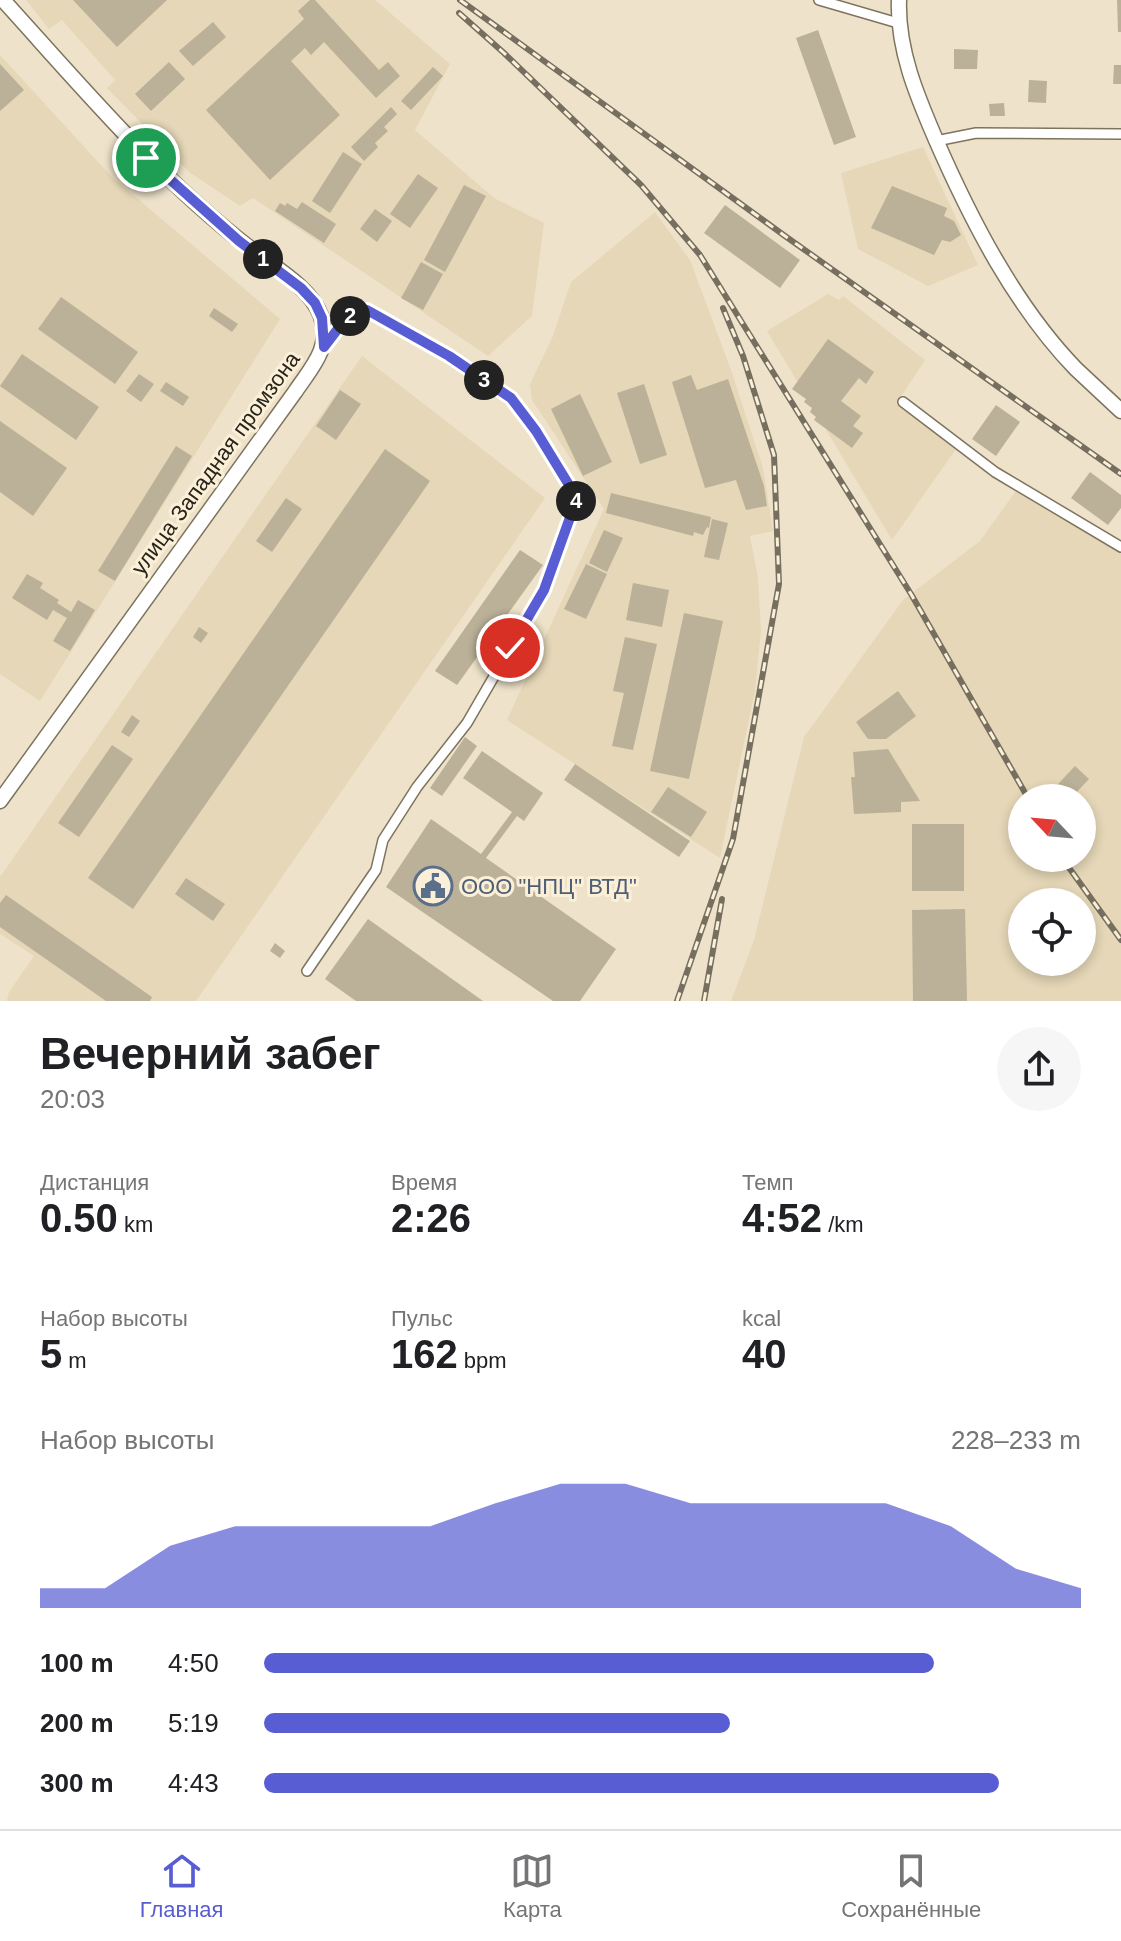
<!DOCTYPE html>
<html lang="ru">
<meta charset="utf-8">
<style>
body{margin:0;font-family:Helvetica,sans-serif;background:#f6f6f6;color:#202124;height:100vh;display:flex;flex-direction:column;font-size:30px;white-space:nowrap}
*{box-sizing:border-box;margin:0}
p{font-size:26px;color:#757577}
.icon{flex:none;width:44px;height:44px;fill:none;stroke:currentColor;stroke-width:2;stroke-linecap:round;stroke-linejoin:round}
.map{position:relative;height:1001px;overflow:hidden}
.details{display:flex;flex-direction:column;background:#fff;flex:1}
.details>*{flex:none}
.needle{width:52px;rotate:296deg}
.tools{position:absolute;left:1008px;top:784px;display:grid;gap:16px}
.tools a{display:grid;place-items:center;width:88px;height:88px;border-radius:50%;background:#fff;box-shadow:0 4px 12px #0003;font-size:40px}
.pin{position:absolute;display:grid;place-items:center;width:68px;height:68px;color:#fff;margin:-34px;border:4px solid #fff;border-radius:50%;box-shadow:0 2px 8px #0007}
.km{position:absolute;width:40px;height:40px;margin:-20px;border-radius:50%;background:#222;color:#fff;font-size:22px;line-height:40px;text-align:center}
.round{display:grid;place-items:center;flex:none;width:84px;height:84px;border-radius:42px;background:#f6f6f6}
.overview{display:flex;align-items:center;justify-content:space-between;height:136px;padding:0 40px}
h1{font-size:44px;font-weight:700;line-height:60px}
.stats{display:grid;grid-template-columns:repeat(3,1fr);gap:12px;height:136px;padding:8px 40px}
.stats div{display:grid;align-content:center}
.stats b{font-size:40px;font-weight:700}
.stats small{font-size:22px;font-weight:400}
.stats p{font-size:22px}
.chart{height:224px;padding:16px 40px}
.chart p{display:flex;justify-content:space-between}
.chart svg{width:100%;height:144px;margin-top:8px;fill:#585dd4;opacity:.7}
ul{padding:0 40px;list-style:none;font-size:26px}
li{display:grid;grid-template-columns:128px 96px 1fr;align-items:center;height:60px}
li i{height:20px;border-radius:10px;background:#585dd4}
.menu{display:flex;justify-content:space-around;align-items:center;height:112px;border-top:2px solid #e0e0e0;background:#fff;font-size:22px;color:#757577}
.menu a{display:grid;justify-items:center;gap:4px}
.menu .selected{color:#585dd4}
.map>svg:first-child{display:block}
.built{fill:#e5d7b7;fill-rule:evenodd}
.building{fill:#bbb199}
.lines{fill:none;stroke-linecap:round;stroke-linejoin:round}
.street-casing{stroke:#7e745e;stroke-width:12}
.secondary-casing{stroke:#7e745e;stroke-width:17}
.street{stroke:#fff;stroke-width:9}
.secondary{stroke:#fff;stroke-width:14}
.rail-casing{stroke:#766f60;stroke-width:6}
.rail{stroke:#fbf0d7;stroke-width:3;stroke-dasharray:9;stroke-linecap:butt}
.route-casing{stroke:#fff;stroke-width:16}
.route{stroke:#585dd4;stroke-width:10}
.labels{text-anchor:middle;stroke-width:6;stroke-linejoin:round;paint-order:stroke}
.street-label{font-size:22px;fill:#28241b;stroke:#fbf0d7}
.service-label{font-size:22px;fill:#4e5e75;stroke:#fbf0d7;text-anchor:start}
</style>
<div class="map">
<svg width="1121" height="1001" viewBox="0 0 1121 1001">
<rect width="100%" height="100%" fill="#eee3ca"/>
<!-- built -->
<g class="built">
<polygon points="26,0 375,0 450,64 415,130 494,198 544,223 532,316 488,356 253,198 240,206 189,172 107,88 115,80 62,20 49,29"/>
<polygon points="0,55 112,177 280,319 40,701 0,674"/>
<polygon points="923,147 978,265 928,286 858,249 841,173"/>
<polygon points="655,212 690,260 731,370 763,468 773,531 750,536 758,578 761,631 755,691 720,858 507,720 604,509 532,400 530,384 553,336 571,282"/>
<polygon points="828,294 839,300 843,296 925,360 896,404 958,446 892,540 767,331"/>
<polygon points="362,356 545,498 196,1001 7,1001 9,992 34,956 0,934 0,877"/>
<path d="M1018 488 1121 551V1001H731L754 940 804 737 903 600 980 541ZM1022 798H1082V858H1022ZM1022 902H1082V962H1022Z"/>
</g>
<!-- building -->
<g class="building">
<polygon points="73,0 167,0 117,47"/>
<polygon points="310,0 315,0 379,70 388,62 400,76 376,98 324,42 311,55 305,48 291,61 340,115 270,180 206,110 304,19 298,11"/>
<polygon points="1117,0 1121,0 1121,32 1118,32"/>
<polygon points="213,22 226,37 193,66 179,51"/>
<polygon points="818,30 856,137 834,145 796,38"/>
<polygon points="954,49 978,50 977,69 954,69"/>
<polygon points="169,62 185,79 151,111 135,94"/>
<polygon points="0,64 24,90 0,111"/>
<polygon points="1114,65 1121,65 1121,84 1113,84"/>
<polygon points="433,67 443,76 411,110 401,101"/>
<polygon points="1029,80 1047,81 1046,103 1028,102"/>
<polygon points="1004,103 1005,116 990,116 989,104"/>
<polygon points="391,107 397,114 384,127 388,131 375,143 378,147 364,161 351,147"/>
<polygon points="343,152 362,164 330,213 312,201"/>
<polygon points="418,174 438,188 410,228 390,214"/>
<polygon points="464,185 486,196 445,272 424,260"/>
<polygon points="892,186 947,208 944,216 954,221 961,235 950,242 942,240 934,255 871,228"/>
<polygon points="302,202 336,224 324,243 275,211 280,203 285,206 287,203 297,209"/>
<polygon points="725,205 800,260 780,288 704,233"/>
<polygon points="375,209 392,221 377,242 360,229"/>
<polygon points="421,262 443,274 423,310 401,298"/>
<polygon points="61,297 138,352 115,384 38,329"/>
<polygon points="214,308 238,324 232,332 209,316"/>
<polygon points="828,339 874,372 866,384 859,378 841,401 861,416 853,426 863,433 852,448 814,420 816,417 810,412 812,408 804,402 806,399 792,389"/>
<polygon points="22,354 99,407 76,440 0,386"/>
<polygon points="139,374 154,384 141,402 126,391"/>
<polygon points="691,375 697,390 728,379 764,486 767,506 746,510 736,480 705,488 672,382"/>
<polygon points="166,382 189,397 183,406 160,391"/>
<polygon points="644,384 667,455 640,464 617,393"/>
<polygon points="340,390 361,404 336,440 316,426"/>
<polygon points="580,394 612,462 583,476 551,409"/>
<polygon points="996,405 1020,422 996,456 972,439"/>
<polygon points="0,421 67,468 33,516 0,492"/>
<polygon points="176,446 192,456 115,581 98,571"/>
<polygon points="385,449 430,481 133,909 88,878"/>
<polygon points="1090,472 1121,495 1121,508 1108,525 1071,498"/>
<polygon points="611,493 711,517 709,528 707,527 703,535 694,532 693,536 606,513"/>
<polygon points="286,498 302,509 272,552 256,541"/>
<polygon points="712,519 728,523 719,560 704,557"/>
<polygon points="604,530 623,538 607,572 589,563"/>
<polygon points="520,550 543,565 457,685 435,671"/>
<polygon points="586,564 607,574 586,619 564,609"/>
<polygon points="27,574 43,583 40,588 59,600 57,603 71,612 78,600 95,610 70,651 53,641 67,618 53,610 47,620 12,598"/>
<polygon points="633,583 669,590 662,627 626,620"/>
<polygon points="684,613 723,621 689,779 650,771"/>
<polygon points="199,627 208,633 201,643 193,637"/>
<polygon points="625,637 657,644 633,750 612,746 624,693 613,691"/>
<polygon points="898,691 916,716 886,739 868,739 856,722"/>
<polygon points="132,715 140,721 129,737 121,732"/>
<polygon points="465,737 477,746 442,796 430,788"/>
<polygon points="112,745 133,759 79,837 58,823"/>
<polygon points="888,749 920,801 901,802 901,812 854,814 851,777 855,777 853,752"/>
<polygon points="482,751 543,793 524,821 517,816 486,858 616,949 580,1001 553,1001 386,887 431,819 481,854 512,812 463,778"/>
<polygon points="575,764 690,841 679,857 564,780"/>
<polygon points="1075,766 1089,779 1071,798 1045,798"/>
<polygon points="668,787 707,812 691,837 651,812"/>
<rect x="912" y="824" width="52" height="67"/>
<polygon points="186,878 225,904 213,921 175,894"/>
<polygon points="6,895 152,997 150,1001 106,1001 0,927 0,903"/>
<polygon points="965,909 967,1001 913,1001 912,910"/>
<polygon points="368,919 483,1001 356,1001 325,979"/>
<polygon points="275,943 285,951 280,958 270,951"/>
</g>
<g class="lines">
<!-- street casing -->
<g class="street-casing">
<g id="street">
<polyline points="819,0 898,23"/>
<polyline points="936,141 976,133 1121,134"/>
<polyline points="903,402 995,472 1121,547"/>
<polyline points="307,971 376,870 383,840 417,787 467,723 544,590 577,498 536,431 511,398 449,356 367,310 347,317 324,347"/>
</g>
</g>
<!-- secondary casing -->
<g class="secondary-casing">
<g id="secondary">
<path d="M899 0C897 49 917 96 936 140 971 220 1015 306 1076 369 1091 383 1106 397 1121 411"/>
<path d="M0 801 295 392C311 368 332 348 321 316 310 287 275 268 252 250 158 178 82 87 3 0"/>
</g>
</g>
<!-- street -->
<use href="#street" class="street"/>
<!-- secondary -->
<use href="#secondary" class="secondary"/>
<!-- rail casing -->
<g class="rail-casing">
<g id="rail">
<polyline points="460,0 785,236 1121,474"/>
<polyline points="459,13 504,53 641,185 700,255 911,594 1028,798"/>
<polyline points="1062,858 1121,940"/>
<polyline points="677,1001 733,839 779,584 774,455 743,356 723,308"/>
<polyline points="704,1001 722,899"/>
</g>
</g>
<!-- rail -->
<use href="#rail" class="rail"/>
</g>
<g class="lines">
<!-- route casing -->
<g class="route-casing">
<polyline id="route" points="146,158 239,241 301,288 315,303 322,318 324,347 347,317 367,310 449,356 511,398 536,431 577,498 544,590 510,648"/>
</g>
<!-- route -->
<use href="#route" class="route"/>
</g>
<!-- icons -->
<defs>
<g id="civic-ring" transform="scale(2)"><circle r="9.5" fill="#fbf0d7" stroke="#5c6f8a" stroke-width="1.5"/><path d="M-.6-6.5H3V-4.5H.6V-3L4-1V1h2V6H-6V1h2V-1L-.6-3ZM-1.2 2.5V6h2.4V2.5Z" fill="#5c6f8a"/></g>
</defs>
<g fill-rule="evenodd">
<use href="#civic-ring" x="433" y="886"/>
</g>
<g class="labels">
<!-- street labels -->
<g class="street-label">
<text transform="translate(215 463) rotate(-54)" y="8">улица Западная промзона</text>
</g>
<!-- service labels -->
<g class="service-label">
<text x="461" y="894">ООО "НПЦ" ВТД"</text>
</g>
</g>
</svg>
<div class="tools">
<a><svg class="needle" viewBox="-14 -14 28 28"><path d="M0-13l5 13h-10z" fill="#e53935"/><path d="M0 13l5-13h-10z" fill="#757577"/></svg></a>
<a><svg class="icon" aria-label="locate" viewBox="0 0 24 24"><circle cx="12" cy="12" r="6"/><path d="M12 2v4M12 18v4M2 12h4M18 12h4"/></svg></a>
</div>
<div class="pin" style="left:146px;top:158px;background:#1e9e55"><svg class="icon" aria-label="arrive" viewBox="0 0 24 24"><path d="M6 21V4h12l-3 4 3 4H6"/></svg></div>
<div class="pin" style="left:510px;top:648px;background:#d93025"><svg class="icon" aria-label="check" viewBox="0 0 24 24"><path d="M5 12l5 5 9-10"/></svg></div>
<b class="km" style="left:263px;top:259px">1</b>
<b class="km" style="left:350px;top:316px">2</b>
<b class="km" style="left:484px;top:380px">3</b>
<b class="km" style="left:576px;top:501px">4</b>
</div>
<section class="details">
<div class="overview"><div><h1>Вечерний забег</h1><p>20:03</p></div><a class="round"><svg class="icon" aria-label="share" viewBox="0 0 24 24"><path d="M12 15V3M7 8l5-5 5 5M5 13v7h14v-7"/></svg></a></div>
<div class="stats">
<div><p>Дистанция</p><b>0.50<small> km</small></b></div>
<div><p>Время</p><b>2:26</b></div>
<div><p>Темп</p><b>4:52<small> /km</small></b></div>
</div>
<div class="stats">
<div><p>Набор высоты</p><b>5<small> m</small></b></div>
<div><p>Пульс</p><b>162<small> bpm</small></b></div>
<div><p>kcal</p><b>40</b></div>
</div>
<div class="chart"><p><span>Набор высоты</span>228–233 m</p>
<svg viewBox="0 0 160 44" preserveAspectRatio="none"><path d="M0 44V38L10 38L20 25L30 19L40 19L50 19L60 19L70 12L80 6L90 6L100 12L110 12L120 12L130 12L140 19L150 32L160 38V44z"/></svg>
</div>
<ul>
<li><b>100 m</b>4:50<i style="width:82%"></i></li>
<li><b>200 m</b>5:19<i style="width:57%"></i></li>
<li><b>300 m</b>4:43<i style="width:90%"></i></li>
</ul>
</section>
<nav class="menu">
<a class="selected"><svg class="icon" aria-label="home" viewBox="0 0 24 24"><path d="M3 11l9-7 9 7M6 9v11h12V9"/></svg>Главная</a>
<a><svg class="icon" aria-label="map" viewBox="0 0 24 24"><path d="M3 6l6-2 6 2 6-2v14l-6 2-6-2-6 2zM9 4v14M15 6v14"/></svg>Карта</a>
<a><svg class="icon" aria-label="saved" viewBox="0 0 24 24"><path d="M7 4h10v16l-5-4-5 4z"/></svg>Сохранённые</a>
</nav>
